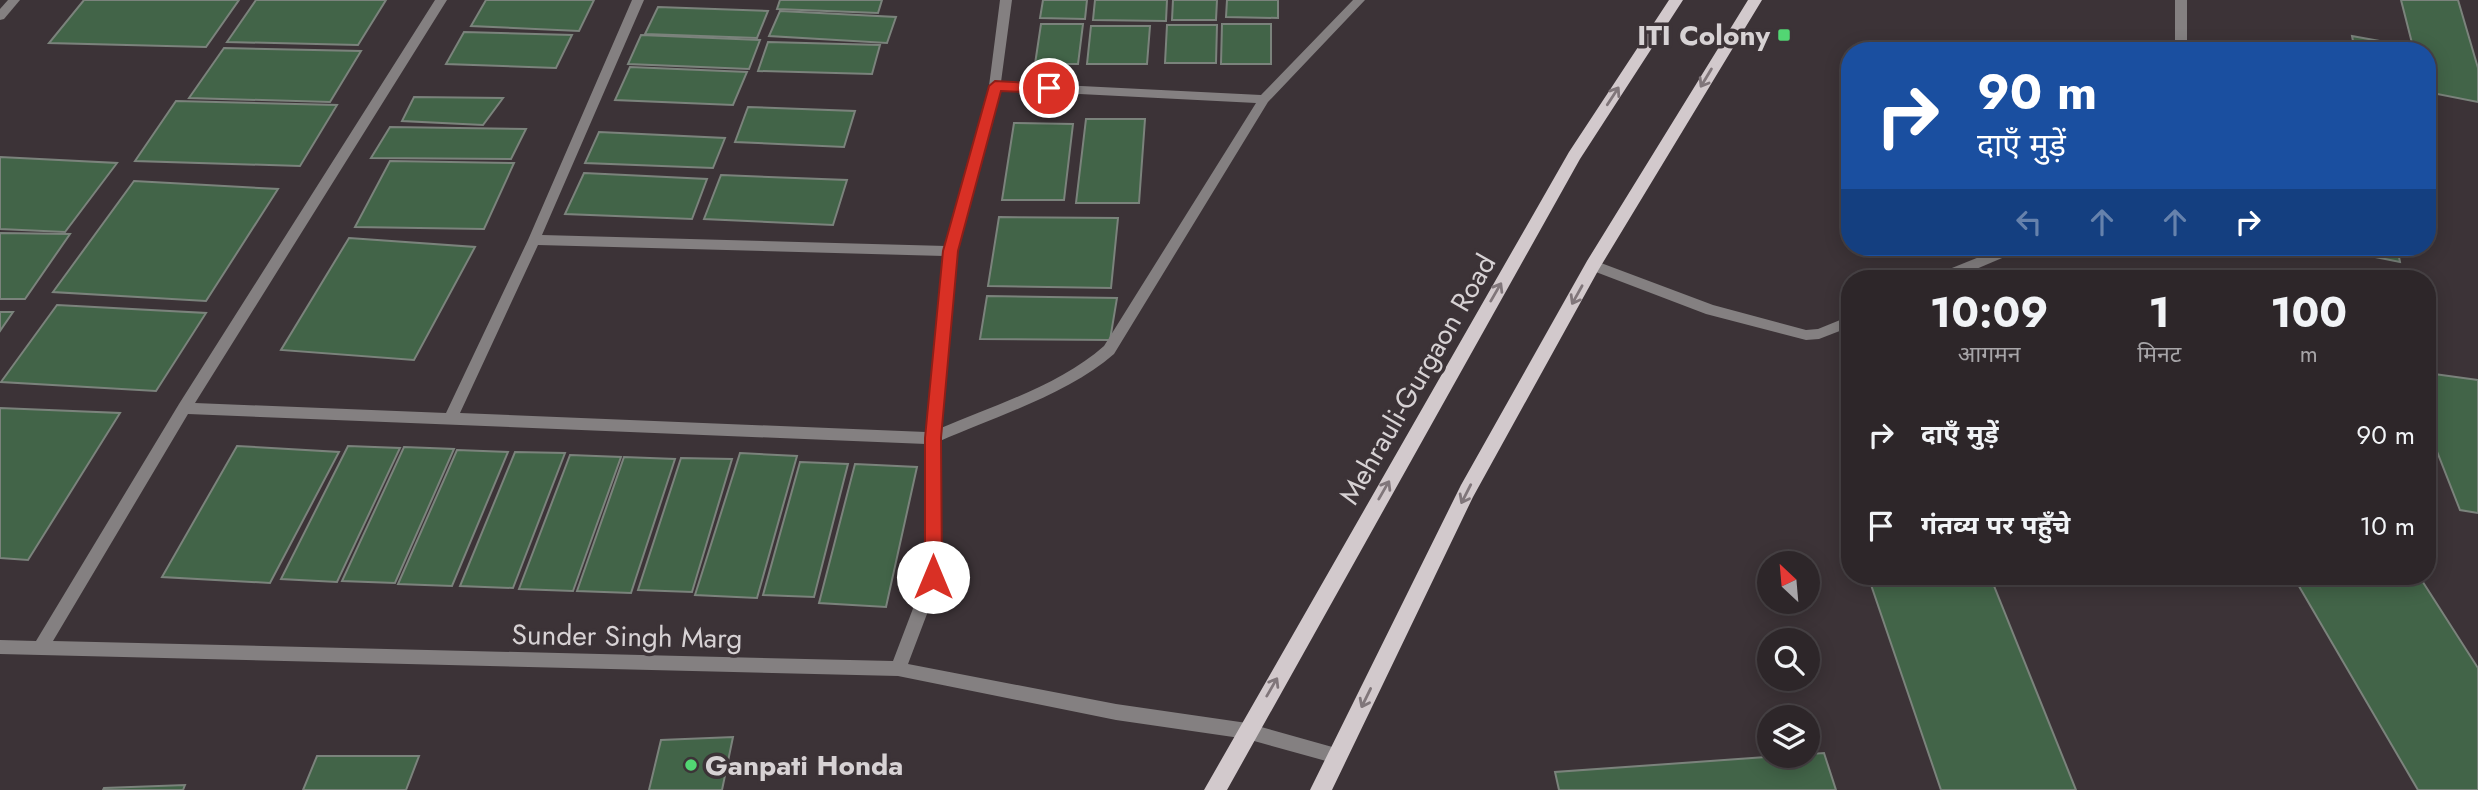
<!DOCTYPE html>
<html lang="hi">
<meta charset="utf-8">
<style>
:root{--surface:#2d2629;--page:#352e31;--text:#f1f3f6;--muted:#a7a5a8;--line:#484346}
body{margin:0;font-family:Jost,"Noto Sans Devanagari",sans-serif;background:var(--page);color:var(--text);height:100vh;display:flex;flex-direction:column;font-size:26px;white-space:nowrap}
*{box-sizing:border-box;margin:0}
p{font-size:23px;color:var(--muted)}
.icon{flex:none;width:38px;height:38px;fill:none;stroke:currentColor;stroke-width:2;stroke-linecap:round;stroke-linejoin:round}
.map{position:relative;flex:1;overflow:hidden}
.side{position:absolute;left:1841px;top:270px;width:595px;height:315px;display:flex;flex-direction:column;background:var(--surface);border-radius:28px;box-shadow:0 4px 18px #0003,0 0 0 2px var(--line)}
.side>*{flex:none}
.hud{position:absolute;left:1841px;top:42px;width:595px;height:214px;border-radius:28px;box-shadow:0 4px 18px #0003,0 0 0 2px var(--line);background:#1a4fa0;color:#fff;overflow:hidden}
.needle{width:46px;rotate:334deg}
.tools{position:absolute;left:1757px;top:551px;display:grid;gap:14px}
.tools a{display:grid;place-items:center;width:63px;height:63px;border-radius:50%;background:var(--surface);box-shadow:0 4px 18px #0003,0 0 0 2px var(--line);font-size:35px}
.pin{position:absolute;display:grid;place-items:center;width:60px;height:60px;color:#fff;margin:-30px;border:4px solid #fff;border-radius:50%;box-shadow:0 2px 7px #0007}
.me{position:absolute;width:77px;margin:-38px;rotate:0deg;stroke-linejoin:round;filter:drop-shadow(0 0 5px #0008)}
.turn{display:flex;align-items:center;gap:24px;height:147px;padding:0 21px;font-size:32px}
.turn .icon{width:91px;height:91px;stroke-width:2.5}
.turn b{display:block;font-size:49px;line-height:60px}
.lanes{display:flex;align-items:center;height:66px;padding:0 21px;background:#0003;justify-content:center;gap:35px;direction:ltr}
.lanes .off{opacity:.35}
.eta{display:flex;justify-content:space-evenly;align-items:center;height:119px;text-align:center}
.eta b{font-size:42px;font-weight:700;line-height:49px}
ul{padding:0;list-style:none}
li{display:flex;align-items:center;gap:21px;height:91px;padding:0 21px}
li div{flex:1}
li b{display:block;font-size:26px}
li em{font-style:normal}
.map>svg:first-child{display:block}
.building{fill:#426448;stroke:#7b837c;stroke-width:2}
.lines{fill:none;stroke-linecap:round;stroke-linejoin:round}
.service{fill:#848081;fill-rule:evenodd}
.minor{fill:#848081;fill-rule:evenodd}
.primary{fill:#d2c9cc;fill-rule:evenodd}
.oneway{stroke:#80767a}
.route{fill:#d93025;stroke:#8d1f18;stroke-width:2}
.poi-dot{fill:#52d673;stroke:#3c3337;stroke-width:2.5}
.labels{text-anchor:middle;stroke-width:7;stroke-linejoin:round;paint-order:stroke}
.poi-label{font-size:28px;font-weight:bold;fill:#d7d2d4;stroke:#3c3337;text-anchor:end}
.street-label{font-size:28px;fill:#d7d2d4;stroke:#3c3337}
</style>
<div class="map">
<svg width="2478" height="790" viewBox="0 0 2478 790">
<rect width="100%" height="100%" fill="#3c3337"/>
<g class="building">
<path d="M84 0H239L206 47 49 43Z"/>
<path d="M256 0H386L358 45 227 42Z"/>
<path d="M486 0H594L579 31 471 26Z"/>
<path d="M780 0H882L878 13 777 9Z"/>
<path d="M1043 0H1087L1085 19 1040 18Z"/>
<path d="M1095 0H1167L1166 21 1093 20Z"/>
<path d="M1173 0H1217L1216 20H1172Z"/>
<path d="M1227 0H1278V18L1226 17Z"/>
<path d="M2401 0H2458L2478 68V102L2427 92V51H2355L2352 36 2413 47Z"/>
<path d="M658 7 768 11 757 38 645 34Z"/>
<path d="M780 11 896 17 887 43 769 36Z"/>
<path d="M1041 24H1083L1078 64H1035Z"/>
<path d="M1222 24H1271V64H1221Z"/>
<path d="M1167 25H1217L1216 63H1165Z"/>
<path d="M1091 26H1150L1147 64H1087Z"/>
<path d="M464 32 572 35 556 68 446 64Z"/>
<path d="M641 35 760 40 749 69 628 64Z"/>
<path d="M768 42 880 45 872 74 758 71Z"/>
<path d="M224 48 361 51 330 102 189 98Z"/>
<path d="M630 67 747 72 733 105 615 100Z"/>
<path d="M414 97 503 98 483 125 402 121Z"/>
<path d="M176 101 337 105 300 166 135 161Z"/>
<path d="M748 107 855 111 844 147 735 142Z"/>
<path d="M1086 119H1145L1139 203H1076Z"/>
<path d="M1014 123 1073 124 1064 200H1002Z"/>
<path d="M390 127 526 129 511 159 371 158Z"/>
<path d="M599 132 725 138 713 168 585 163Z"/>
<path d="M0 157 117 163 65 232 0 229Z"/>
<path d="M390 161 514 163 484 229 355 227Z"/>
<path d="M584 173 707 179 692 219 565 214Z"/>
<path d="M721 175 847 180 833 225 704 219Z"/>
<path d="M134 181 278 189 206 301 53 292Z"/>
<path d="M999 217 1118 218 1111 288 988 286Z"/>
<path d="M0 233 70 234 25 299H0Z"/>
<path d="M349 238 475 247 414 360 281 350Z"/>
<path d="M2325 247H2397L2400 262Z"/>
<path d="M987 296 1117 298 1110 340 980 339Z"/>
<path d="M57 305 206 313 156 391 1 382Z"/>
<path d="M0 312H13L0 331Z"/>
<path d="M2427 373 2478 380V513L2460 510 2434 444 2427 443V429L2434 430 2427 411Z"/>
<path d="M0 408 120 413 28 560 0 558Z"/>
<path d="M237 446 339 452 270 583 162 577Z"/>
<path d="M348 446 400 448 337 582 281 579Z"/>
<path d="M404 447 454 449 395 583 342 581Z"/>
<path d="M457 450 508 452 452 586 398 584Z"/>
<path d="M515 452 565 453 513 588 460 586Z"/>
<path d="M740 453 797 456 757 598 695 595Z"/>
<path d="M570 455 621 457 573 591 519 589Z"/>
<path d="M624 457 675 459 631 593 577 591Z"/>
<path d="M681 458 732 459 692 592 638 590Z"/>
<path d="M800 462 848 464 814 597 763 595Z"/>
<path d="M855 464 917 467 886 607 819 603Z"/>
<path d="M1868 576H1990L2076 790H1941Z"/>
<path d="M2293 576H2419L2478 668V790H2418Z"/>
<path d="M733 737 722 790H649L661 740Z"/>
<path d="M1824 753 1836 790H1559L1555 772Z"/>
<path d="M317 756H419L406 790H303Z"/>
<path d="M185 785 183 790H103L104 788Z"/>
</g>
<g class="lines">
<g class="service">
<rect x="2175" y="0" width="12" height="51"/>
<path d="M2004 247H2022L2021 250 1955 278H1935L1937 274Z"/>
<path d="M1593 260 1713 305 1806 330 1818 329 1850 316V327L1819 339 1806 340 1706 314 1588 269 1586 265 1588 261Z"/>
</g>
<g class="minor">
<path d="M8 0H20L4 19 0 20V9Z"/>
<path d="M435 0H447L195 403 446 413 528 240 632 0H644L542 235 946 246 989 86 1000 0H1012L1001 82 1261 95 1353 0H1365L1268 102 1114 354C1070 393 995 417 940 441L941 577 908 664 1116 704 1247 723 1343 750 1345 756 1343 762 1337 764 1247 739 1116 720 898 676 0 654V640L36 641 179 404ZM1000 90 1256 103 1104 346C1060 385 995 405 941 428L957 251ZM538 245 944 256 926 432 460 413ZM188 414 926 444 925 577 893 661 53 641Z"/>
</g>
<g class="primary">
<path d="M1669 0H1683L1580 159 1227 790H1204L1569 152Z"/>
<path d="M1748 0H1762L1599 269 1473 497 1332 790H1310L1461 485 1587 261Z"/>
</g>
</g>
<defs><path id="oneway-shaft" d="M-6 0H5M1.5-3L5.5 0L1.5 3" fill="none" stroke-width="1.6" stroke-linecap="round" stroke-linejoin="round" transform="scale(1.75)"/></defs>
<g class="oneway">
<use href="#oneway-shaft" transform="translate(1706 78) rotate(121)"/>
<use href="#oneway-shaft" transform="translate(1613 96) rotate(-57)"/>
<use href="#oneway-shaft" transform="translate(1496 292) rotate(-60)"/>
<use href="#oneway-shaft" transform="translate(1577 295) rotate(119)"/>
<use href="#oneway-shaft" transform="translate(1384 490) rotate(-60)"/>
<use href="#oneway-shaft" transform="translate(1466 494) rotate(117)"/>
<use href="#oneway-shaft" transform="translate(1272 687) rotate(-60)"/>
<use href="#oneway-shaft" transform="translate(1366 698) rotate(116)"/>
</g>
<path class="route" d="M995 81 1049 84 1056 88 1049 93 1001 91 958 251 941 438 942 577 933 585 925 577V438L943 251 989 86Z"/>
<g class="poi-dot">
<rect x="1777" y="28" width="14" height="14" rx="3.5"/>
<circle cx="691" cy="765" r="7"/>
</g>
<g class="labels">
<g class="poi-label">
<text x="1770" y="45">ITI Colony</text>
<text x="705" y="775" text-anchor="start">Ganpati Honda</text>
</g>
<g class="street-label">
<text transform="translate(1417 379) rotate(-60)" y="10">Mehrauli-Gurgaon Road</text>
<text transform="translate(627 636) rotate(1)" y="10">Sunder Singh Marg</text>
</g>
</g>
</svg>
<div class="tools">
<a><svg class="needle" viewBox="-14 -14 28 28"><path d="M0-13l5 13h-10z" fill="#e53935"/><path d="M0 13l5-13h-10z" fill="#a7a5a8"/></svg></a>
<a><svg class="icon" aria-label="search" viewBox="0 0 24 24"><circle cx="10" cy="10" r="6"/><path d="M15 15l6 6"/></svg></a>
<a><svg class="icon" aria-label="layers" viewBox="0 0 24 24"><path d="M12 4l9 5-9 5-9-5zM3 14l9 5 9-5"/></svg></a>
</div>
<div class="pin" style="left:1049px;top:88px;background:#d93025"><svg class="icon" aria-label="arrive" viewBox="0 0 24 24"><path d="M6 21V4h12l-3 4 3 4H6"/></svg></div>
<svg class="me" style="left:933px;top:577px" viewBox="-20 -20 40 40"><circle r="19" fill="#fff"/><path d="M0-13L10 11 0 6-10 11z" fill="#d93025"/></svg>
<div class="hud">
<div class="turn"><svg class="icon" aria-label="right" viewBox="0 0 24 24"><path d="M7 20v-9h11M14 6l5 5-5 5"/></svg><div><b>90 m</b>दाएँ मुड़ें</div></div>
<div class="lanes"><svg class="icon off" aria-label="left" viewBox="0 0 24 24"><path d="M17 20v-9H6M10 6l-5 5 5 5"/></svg><svg class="icon off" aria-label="ahead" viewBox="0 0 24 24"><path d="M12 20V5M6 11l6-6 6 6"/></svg><svg class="icon off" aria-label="ahead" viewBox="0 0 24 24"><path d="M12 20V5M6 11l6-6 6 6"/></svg><svg class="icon" aria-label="right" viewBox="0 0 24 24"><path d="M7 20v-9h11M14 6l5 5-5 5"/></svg></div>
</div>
<section class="side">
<div class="eta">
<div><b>10:09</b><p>आगमन</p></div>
<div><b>1</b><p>मिनट</p></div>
<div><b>100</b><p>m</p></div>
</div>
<ul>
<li><svg class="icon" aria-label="right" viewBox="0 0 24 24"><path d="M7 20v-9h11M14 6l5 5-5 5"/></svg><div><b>दाएँ मुड़ें</b></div><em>90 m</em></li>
<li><svg class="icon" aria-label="arrive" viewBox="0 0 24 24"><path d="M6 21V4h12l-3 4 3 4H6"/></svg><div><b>गंतव्य पर पहुँचे</b></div><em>10 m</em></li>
</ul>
</section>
</div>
